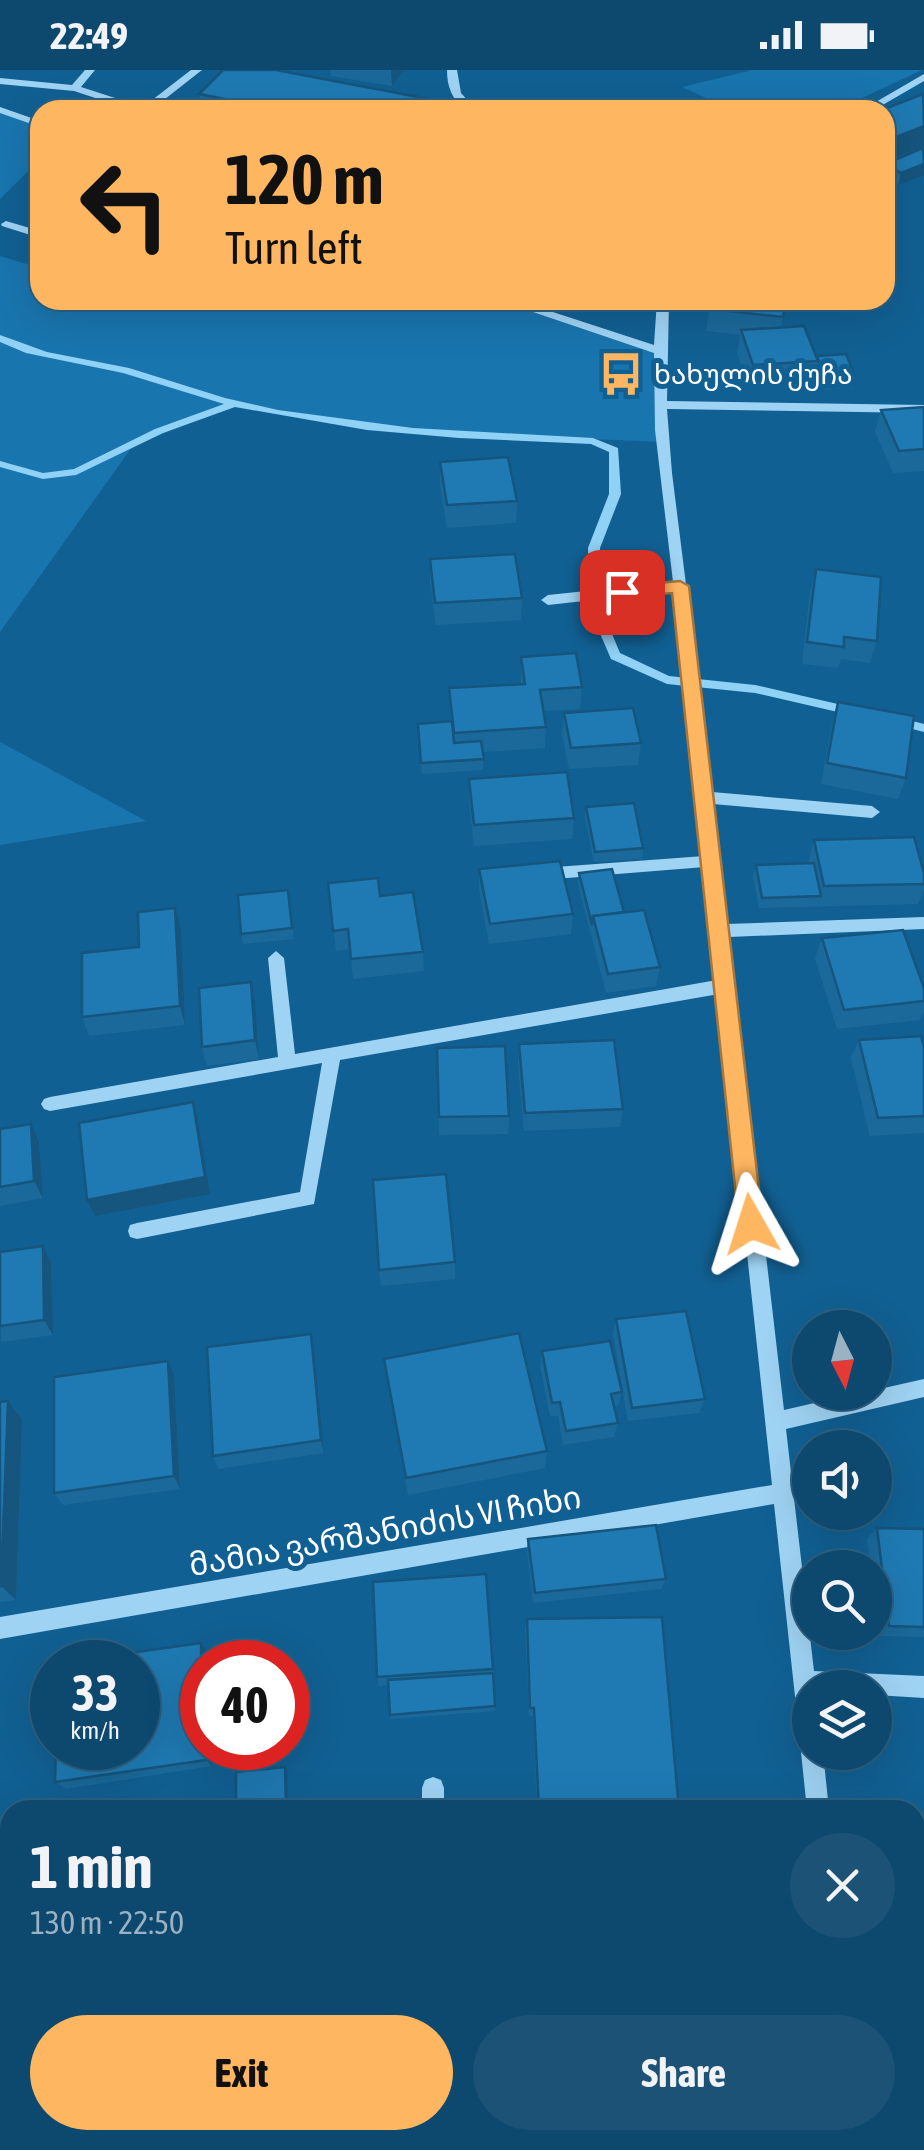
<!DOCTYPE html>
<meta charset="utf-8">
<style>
:root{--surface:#0d486e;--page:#1b5276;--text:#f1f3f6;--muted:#9ab2c2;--line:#2d6081;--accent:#ffb660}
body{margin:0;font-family:"Asap Condensed","Noto Sans Georgian",sans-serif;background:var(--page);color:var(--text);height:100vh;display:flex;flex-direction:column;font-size:38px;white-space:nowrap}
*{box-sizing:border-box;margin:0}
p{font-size:32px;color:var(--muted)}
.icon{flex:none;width:55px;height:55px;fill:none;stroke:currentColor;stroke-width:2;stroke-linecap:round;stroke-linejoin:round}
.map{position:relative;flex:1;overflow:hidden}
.panel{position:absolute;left:0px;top:1730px;width:925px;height:350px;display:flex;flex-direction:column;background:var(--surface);border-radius:30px 30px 0 0;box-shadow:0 10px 40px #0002,0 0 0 2px var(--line)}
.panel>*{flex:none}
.top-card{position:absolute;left:30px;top:30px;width:865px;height:210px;border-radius:30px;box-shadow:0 10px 40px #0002,0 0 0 2px var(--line);background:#ffb660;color:#111;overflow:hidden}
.needle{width:65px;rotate:174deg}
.controls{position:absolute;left:792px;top:1240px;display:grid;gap:20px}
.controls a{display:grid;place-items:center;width:100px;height:100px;border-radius:50%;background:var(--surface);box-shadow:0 10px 40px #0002,0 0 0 2px var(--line);font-size:50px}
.speed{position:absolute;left:30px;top:1570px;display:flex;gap:20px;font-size:50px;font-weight:700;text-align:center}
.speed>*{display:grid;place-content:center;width:130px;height:130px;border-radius:50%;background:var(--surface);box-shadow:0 10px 40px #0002,0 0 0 2px var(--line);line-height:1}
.speed small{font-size:25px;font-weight:400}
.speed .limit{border:15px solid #d22;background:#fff;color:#111}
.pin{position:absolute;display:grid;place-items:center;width:85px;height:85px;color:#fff;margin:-42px;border-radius:20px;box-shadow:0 5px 15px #0006}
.me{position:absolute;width:110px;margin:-55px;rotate:354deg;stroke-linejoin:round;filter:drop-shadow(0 0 8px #0008)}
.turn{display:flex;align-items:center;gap:35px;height:210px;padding:0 30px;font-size:45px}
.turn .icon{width:130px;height:130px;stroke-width:2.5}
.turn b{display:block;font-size:70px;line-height:85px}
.round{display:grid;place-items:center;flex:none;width:105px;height:105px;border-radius:52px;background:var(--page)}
.headline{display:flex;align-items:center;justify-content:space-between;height:170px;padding:0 30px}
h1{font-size:60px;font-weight:700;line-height:75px}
.primary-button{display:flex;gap:20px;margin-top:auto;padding:20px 30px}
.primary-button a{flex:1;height:115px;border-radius:60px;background:var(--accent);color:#111;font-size:40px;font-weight:700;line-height:115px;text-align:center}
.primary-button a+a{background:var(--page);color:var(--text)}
.status{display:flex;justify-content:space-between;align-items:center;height:70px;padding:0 50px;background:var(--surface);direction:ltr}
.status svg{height:28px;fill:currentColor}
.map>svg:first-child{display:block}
.green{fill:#1975ae}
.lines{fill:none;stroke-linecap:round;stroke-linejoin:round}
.stream{fill:#90d1f6;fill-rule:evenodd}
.minor{fill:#9fd3f3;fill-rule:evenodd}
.wall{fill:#1b699a}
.shaded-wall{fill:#16557d}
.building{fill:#1f7ab3;stroke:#16557d;stroke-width:2.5}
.route{fill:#ffb660;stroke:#a6763e;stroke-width:2.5}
.labels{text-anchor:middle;stroke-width:10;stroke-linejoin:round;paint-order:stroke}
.far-poi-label{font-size:28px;fill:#fff;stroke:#116093;text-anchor:start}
.street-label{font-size:32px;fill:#fff;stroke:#116093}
</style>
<div class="status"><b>22:49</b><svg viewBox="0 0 49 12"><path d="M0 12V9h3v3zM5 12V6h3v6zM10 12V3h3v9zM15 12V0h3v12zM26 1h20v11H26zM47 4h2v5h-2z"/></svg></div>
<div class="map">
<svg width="924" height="2080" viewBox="0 0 924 2080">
<rect width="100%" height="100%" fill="#116093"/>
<g class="green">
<path d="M753 0H922L836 40H732L682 17Z"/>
<path d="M0 40 40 54V89L0 129Z"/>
<path d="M0 186 40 198V230H140L157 235 162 230H504L658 280 664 372 437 363 234 334 132 377 0 562Z"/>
<path d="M0 672 146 751 0 775Z"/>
</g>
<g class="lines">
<g class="stream">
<path d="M0 265 47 282 129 298 225 328 278 340 413 358 593 368 618 378 621 424 600 478 602 540 620 583 669 606 755 615 855 638 861 642 855 646 755 623 667 614 611 589 590 540 588 478 609 424V382L591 374 459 368 367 360 235 337 163 363 76 405 43 409 0 397V391L43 403 74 399 155 359 224 334 123 303 26 283 0 272Z"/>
<path d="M897 647 924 654V662L893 654 891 651Z"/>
</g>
<g class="minor">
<path d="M85 0H95L81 17 143 37 191 0H202L151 40H132L74 21 0 14V8L72 15Z"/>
<path d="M447 0H457L461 23 476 40H465C452 29 447 17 447 0Z"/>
<path d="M924 4V11L874 40H862Z"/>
<path d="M0 37 40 51V57L0 43Z"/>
<path d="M6 151 40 161V168L2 156 1 154Z"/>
<path d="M498 230H516L654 275 657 230H669L667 331 924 335V343L667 339 672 403 712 722 872 736 880 742 872 748 713 734 727 854 924 847V859L729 867 784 1340 862 1322H875V1320L924 1309V1327L786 1359 814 1601 924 1606V1628L875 1625V1618H810V1682H823L829 1740H807L801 1682 807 1673 802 1671 799 1663 774 1434 0 1569V1547L772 1415 719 924 340 990 314 1134 137 1169 130 1167 128 1161 130 1155 137 1153 300 1122 322 993 50 1041 44 1039 41 1034 44 1029 50 1027 278 987 268 888 276 881 284 888 295 984 717 910 705 797 542 810 534 804 542 798 704 786 674 521 548 535 541 530 548 525 673 512 655 360 654 283Z"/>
<path d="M433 1707 441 1710 444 1718V1740H422V1718L425 1710Z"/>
<path d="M839 2070H865L866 2080H840Z"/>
</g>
</g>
<g class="wall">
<path d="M330 0H404L392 16 331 6Z"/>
<path d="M199 24 476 40H201Z"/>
<path d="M924 25V76L886 91 885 40Z"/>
<path d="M923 78 898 115 885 107V93Z"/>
<path d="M711 230H786L781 258 816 287 855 306 852 318 823 320 816 302 813 314 749 318 737 283 740 265 706 261Z"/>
<path d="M924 337V401L893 403 875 362 881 340Z"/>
<path d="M440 392 517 431 516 453 447 458 440 414Z"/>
<path d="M430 489 522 528 521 550 436 555 430 512Z"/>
<path d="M816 499 877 571 870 593 841 589 838 598 802 594 810 521Z"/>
<path d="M521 587 582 617 580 639 544 641 546 657 545 678 483 682V700L422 704 418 665 451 651 449 618 521 614Z"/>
<path d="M838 632 906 708 898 729 821 714 832 654Z"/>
<path d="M564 643 641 673 638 695 569 699 562 664Z"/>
<path d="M469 709 574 748 572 769 474 776 469 730Z"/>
<path d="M586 737 643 778 642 789 594 792 585 748Z"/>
<path d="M814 770 924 803V820L918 834 759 838 753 806 756 795 808 794Z"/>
<path d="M479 799 573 844 571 864 489 874 479 819Z"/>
<path d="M579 803 624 842 660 897 656 916 606 923 578 814Z"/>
<path d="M328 813 380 826 423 882 424 901 353 909 350 879 336 881Z"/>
<path d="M288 820 294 869 243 874 241 864Z"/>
<path d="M181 859 185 955 89 966 82 947 139 877Z"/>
<path d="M822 868 924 918V941L920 950 837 959 815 888Z"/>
<path d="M255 932 259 989 207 996 202 977Z"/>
<path d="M859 970 924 977V1063L870 1066 851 988Z"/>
<path d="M519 974 623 1039 620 1057 524 1061 518 993Z"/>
<path d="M437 978 509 1046 508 1064 439 1065Z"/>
<path d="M0 1059 39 1072 43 1128 0 1136Z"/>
<path d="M43 1176 51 1192 53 1265 1 1272 0 1182Z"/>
<path d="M455 1192V1209L381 1216 379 1200Z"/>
<path d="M616 1249 705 1329 699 1343 628 1351 613 1264Z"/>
<path d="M314 1279 324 1383 218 1399 213 1386Z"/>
<path d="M542 1281 622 1322 618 1336 614 1337 618 1353 614 1367 563 1375 558 1346H550L540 1296Z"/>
<path d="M384 1289 547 1381 545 1398 408 1425Z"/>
<path d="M174 1306 180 1419 63 1435 54 1423Z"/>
<path d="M0 1332 22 1350 16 1530 0 1532Z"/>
<path d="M877 1458 924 1459V1567L879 1566 875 1535V1498H871L867 1469Z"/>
<path d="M528 1469 666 1509 661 1519 533 1533 527 1480Z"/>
<path d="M527 1549 679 1740H537L533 1646H529L525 1559Z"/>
<path d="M207 1582 202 1678H212V1696L66 1719 55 1712Z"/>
<path d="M493 1599 495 1641 391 1649 388 1615 379 1616 377 1607Z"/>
</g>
<g class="shaded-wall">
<path d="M391 0H404L392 16Z"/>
<path d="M924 56V76L886 91 891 69Z"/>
<path d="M924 94V105L898 115 901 103Z"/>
<path d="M175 838 181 859 185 955 180 936Z"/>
<path d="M251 912 255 932 259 989 255 970Z"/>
<path d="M193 1032 198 1051 210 1124 95 1146 87 1130Z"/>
<path d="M31 1054 39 1072 43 1128 34 1111Z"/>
<path d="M43 1176 51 1192 53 1265 44 1250Z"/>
<path d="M311 1264 314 1279 324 1383 321 1370Z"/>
<path d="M168 1291 174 1306 180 1419 174 1406Z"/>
<path d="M8 1331 22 1350 16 1530 1 1516Z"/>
<path d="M201 1573 207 1582V1592H202V1613Z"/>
<path d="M206 1678H212V1696L206 1690Z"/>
<path d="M285 1697 287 1701 288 1740H286Z"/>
<path d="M4 2060 1 2080H0V2061Z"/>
</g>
<g class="building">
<path d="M223 0H276L476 38 475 40H281L199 24Z"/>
<path d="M923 24 924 56 891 69 885 66V40H882Z"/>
<path d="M707 35 709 40H644L643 38Z"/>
<path d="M923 78 924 94 901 103 885 94Z"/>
<path d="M711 230H786L783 247 710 239Z"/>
<path d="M804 256 818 291 753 295 741 260Z"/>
<path d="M846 284 855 306 825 308 817 286Z"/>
<path d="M924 337V379L899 381 881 340Z"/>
<path d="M508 387 517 431 447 435 440 392Z"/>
<path d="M515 484 522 528 435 533 430 489Z"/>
<path d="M816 499 881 507 877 571 844 567V577L807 572Z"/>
<path d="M576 583 582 617 540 620 546 657 454 663 449 618 525 614 521 587Z"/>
<path d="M838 632 914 646 906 708 827 693Z"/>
<path d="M633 638 641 673 571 678 564 643Z"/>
<path d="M452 651 454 673 481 671 484 689 421 693 418 654Z"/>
<path d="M567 702 574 748 474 755 469 709Z"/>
<path d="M634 733 643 778 595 782 586 737Z"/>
<path d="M914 767 924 803V814L824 816 814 770Z"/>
<path d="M560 791 573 844 490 854 479 799Z"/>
<path d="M814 793 821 826 762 828 756 795Z"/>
<path d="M612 799 624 842 593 846 592 855 579 803Z"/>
<path d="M378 808 380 826 413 822 423 882 351 889 348 859 333 861 328 813Z"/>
<path d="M288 820 292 858 241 864 238 825Z"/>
<path d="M175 838 180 936 82 947V883L139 877 138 842Z"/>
<path d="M644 840 660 897 608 904 593 846Z"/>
<path d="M903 860 924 918V931L844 940 822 868Z"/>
<path d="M251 912 255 970 202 977 199 918Z"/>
<path d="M921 966 924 977V1046L878 1048 859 970Z"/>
<path d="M614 970 623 1039 525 1043 519 974Z"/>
<path d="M505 976 509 1046 439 1047 437 978Z"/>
<path d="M193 1032 205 1107 87 1130 79 1053Z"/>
<path d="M31 1054 34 1111 0 1117V1059Z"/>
<path d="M446 1104 455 1192 379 1200 373 1110Z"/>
<path d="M43 1176 44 1250 0 1256V1182Z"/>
<path d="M686 1241 705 1329 632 1338 616 1249Z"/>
<path d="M519 1263 547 1381 406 1408 384 1289Z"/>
<path d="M311 1264 321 1370 213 1386 207 1277Z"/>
<path d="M610 1271 622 1322 611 1324 618 1353 566 1361 560 1332 552 1333 542 1281Z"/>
<path d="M168 1291 174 1406 54 1423V1307Z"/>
<path d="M8 1331 1 1516H0V1332Z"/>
<path d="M656 1455 666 1509 535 1523 528 1469Z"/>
<path d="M877 1458 924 1459V1557L889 1556Z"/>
<path d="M486 1504 493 1599 377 1607 373 1512Z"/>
<path d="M662 1547 679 1740H539L534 1638H530L527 1549Z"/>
<path d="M201 1573 202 1678H206V1690L55 1712 56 1678H138V1592H65Z"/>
<path d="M493 1603 495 1636 390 1645 388 1610Z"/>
<path d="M285 1697 286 1740H236V1702Z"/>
<rect x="511" y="2070" width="129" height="10"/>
</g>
<path class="route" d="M680 511 689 516 763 1154 759 1161 751 1165 743 1161 739 1154 672 523 622 528 613 522 622 516Z"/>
<defs>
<g id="bus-bare" transform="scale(3.45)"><path d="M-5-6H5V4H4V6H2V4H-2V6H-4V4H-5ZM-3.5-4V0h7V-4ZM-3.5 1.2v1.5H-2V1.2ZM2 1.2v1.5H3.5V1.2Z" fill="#ffb660" stroke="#116093" stroke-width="2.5" paint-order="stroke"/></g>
</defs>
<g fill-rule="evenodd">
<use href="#bus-bare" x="621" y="304"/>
</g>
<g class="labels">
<g class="far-poi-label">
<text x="654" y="314">ხახულის ქუჩა</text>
</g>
<g class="street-label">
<text transform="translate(385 1461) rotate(-10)" y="11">მამია ვარშანიძის VI ჩიხი</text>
</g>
</g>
</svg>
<div class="controls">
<a><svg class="needle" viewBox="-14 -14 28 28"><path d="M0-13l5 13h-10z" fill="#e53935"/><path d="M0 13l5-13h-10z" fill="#9ab2c2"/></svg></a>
<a><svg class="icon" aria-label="sound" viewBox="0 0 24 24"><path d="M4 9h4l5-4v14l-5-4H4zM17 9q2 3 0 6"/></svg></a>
<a><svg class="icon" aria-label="search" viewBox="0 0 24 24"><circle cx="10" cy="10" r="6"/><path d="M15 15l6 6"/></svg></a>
<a><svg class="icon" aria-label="layers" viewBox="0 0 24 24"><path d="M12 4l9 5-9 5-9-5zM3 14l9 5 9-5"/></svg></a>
</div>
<div class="speed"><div>33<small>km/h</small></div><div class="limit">40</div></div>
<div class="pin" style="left:622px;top:522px;background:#d93025"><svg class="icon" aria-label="arrive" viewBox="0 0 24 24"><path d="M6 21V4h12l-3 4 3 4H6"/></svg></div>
<svg class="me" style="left:751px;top:1154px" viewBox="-20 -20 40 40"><path d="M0-17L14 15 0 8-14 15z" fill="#ffb660" stroke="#fff" stroke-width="4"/></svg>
<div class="top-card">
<div class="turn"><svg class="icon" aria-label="left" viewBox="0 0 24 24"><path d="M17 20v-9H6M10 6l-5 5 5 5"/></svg><div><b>120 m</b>Turn left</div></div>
</div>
<section class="panel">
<div class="headline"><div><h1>1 min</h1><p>130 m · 22:50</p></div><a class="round"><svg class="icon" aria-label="close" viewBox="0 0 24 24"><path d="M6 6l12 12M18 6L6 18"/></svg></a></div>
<div class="primary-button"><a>Exit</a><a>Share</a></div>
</section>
</div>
